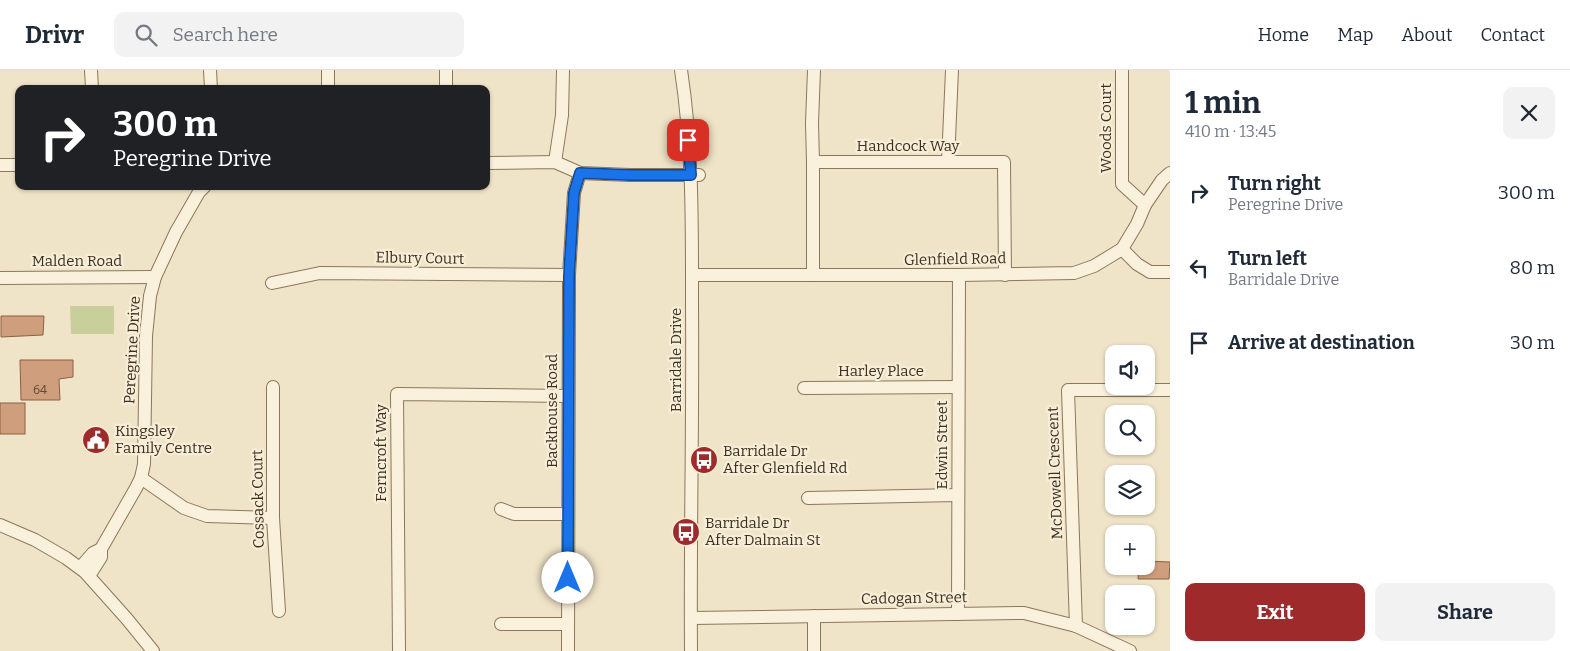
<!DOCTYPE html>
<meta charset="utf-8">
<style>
:root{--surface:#fff;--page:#f2f2f3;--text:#1f2937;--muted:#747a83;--line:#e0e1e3;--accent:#9e2a2b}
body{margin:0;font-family:Bitter,serif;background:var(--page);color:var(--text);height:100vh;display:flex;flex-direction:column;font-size:19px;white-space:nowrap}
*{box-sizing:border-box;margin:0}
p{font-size:16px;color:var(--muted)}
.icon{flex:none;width:28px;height:28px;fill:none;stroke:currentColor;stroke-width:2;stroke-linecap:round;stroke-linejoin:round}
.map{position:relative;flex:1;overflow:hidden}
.details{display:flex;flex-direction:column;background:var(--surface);width:400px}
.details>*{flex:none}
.hud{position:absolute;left:15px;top:15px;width:475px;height:105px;border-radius:10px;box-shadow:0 1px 4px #0004;background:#202124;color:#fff;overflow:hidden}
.controls{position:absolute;left:1105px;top:275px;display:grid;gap:10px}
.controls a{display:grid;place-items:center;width:50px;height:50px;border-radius:10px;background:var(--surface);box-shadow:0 1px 4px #0004;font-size:25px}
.pin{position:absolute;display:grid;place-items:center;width:42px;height:42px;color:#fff;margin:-21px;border-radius:10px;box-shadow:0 2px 8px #0006}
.me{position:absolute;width:55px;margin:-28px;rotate:0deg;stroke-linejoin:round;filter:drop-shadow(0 0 4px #0008)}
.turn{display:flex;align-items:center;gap:18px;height:105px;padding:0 15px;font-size:22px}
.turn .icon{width:65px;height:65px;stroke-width:2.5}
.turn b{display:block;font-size:35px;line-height:42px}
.round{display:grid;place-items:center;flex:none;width:52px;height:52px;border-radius:10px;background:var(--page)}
.summary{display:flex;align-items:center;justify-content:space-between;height:85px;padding:0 15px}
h1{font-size:30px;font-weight:700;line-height:38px}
.cta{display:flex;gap:10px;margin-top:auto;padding:10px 15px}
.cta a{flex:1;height:58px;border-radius:10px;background:var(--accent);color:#fff;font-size:20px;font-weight:700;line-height:58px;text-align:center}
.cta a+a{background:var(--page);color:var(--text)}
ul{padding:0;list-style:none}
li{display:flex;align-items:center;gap:15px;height:75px;padding:0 15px}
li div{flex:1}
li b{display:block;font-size:19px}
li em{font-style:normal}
header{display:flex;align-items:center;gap:30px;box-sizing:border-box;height:70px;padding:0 25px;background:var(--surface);border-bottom:1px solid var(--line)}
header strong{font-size:24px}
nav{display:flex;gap:28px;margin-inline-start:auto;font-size:18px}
.search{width:350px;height:45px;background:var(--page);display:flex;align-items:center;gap:12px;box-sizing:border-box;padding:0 18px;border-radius:10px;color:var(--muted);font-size:19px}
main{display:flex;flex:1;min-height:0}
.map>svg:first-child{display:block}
.grass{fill:#c9cf9b}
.building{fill:#cf9f7d;stroke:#8d5f41}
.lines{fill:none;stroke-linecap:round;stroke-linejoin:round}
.minor-casing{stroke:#8d765c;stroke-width:14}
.minor{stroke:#faf1dc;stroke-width:12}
.route-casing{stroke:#114b97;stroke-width:12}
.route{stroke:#1a73e8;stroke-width:9}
.labels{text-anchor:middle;stroke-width:4.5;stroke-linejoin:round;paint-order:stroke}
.number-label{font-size:12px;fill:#624a37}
.street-label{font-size:15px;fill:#3d2e20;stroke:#f7eed8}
.poi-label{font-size:15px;fill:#3d2e20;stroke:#f7eed8;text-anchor:start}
</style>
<header>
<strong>Drivr</strong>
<div class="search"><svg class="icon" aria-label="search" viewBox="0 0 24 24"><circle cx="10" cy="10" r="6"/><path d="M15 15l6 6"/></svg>Search here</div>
<nav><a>Home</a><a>Map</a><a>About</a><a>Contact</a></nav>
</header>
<main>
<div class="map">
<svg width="1170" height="581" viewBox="0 0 1170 581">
<rect width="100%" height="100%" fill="#f0e4c8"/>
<path class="grass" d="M70 236H114V264H71Z"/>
<g class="building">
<path d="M1 246H44L43 265 1 267Z"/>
<path d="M20 290H73V307L59 309 60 330H21Z"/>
<rect x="0" y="333" width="25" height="31"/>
<path d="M1146 491 1170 492 1169 509H1138L1139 496H1146Z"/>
</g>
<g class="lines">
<g class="minor-casing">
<g id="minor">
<path d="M91 0 92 19"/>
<path d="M210 0 211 19"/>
<path d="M328 0V19"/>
<path d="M681 0C693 78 692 158 692 237 693 352 690 466 691 581"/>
<path d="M1122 0V114L1145 135"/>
<path d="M446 19V0"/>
<path d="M555 92 562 45 563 0"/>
<path d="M813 92 812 53 814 0"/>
<path d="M948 92 952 0"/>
<path d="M486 93 555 92 580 103 630 105H699"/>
<path d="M0 95H19"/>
<path d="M1122 179 1137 194 1150 202H1170"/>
<path d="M692 205H959L1074 203 1094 196 1122 179 1137 154 1145 135 1162 110 1170 103"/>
<path d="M813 205V92H1004L1005 205"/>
<path d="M0 208 155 207"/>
<path d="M272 213 320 203 569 205"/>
<path d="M273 317V448L279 541"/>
<path d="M804 318 958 317"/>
<path d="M141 408 184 438 207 446 273 448"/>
<path d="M808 428 958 425"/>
<path d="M501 439 514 444H568"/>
<path d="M0 455 35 470 66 488 85 502 127 549 153 581"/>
<path d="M80 498 93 483 101 479"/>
<path d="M89 506 101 487V479L136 418 141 408 144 394 146 266 150 226 155 207 176 162 199 122 205 116"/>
<path d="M958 544 959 205"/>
<path d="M814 546V581"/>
<path d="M691 548 1024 543 1076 556 1130 581"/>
<path d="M501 554H568"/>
<path d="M1076 556 1068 320H1170"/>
<path d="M399 581 397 324 568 326"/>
<path d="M568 581 569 205 574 123 580 103"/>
</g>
</g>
<use href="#minor" class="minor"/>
</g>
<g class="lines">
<g class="route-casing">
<path id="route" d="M568 508 569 206 574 123 580 103 630 105H691L688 70"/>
</g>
<use href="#route" class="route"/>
</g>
<defs>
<g id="civic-disc" transform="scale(1.4375)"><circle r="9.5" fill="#9e2a2b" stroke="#f7eed8"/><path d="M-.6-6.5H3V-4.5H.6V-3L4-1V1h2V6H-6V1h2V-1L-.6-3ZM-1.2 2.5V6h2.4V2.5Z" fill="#fff"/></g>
<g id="bus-disc" transform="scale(1.4375)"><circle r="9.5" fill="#9e2a2b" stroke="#f7eed8"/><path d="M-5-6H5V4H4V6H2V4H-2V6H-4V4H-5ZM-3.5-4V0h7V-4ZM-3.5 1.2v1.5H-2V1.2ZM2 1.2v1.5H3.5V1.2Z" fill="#fff"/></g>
</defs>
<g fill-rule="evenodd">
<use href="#civic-disc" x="96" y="370"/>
<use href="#bus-disc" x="704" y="390"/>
<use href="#bus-disc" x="686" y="462"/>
</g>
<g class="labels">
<g class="number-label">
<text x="40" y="324">64</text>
</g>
<g class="street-label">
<text transform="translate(1106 58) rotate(-90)" y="5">Woods Court</text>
<text x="908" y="81">Handcock Way</text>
<text transform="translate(420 188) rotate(1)" y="5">Elbury Court</text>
<text transform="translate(955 189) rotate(-1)" y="5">Glenfield Road</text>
<text x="77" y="196">Malden Road</text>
<text transform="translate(132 280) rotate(-87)" y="5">Peregrine Drive</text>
<text transform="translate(676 290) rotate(-90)" y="5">Barridale Drive</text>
<text x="881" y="306">Harley Place</text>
<text transform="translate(552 341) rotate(-90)" y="5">Backhouse Road</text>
<text transform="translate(942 375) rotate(-90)" y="5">Edwin Street</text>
<text transform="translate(381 383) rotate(-90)" y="5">Ferncroft Way</text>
<text transform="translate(1055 403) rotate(-92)" y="5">McDowell Crescent</text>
<text transform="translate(258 429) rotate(-91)" y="5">Cossack Court</text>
<text transform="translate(914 528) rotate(-1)" y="5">Cadogan Street</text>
</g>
<g class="poi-label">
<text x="115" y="366">Kingsley<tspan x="115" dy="17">Family Centre</tspan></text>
<text x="723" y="386">Barridale Dr<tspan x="723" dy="17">After Glenfield Rd</tspan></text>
<text x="705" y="458">Barridale Dr<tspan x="705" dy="17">After Dalmain St</tspan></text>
</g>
</g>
</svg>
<div class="controls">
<a><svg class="icon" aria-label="sound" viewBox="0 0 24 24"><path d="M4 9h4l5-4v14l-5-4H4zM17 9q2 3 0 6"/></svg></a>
<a><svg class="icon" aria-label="search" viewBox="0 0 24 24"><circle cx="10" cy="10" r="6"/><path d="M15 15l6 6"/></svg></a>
<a><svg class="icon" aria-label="layers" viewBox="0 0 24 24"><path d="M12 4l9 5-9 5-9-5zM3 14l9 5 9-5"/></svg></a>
<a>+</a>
<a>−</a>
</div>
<div class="pin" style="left:688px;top:70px;background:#d93025"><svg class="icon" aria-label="arrive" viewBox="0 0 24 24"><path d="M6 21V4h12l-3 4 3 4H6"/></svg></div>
<svg class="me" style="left:568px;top:508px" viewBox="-20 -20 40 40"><circle r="19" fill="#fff"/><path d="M0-13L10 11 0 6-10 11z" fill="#1a73e8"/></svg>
<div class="hud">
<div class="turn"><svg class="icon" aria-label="right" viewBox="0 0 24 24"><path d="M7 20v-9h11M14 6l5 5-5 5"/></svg><div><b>300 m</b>Peregrine Drive</div></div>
</div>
</div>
<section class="details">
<div class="summary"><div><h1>1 min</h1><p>410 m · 13:45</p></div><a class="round"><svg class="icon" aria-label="close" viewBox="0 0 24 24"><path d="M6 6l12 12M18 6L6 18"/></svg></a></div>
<ul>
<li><svg class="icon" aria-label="right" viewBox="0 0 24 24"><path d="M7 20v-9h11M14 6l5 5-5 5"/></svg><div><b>Turn right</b><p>Peregrine Drive</p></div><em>300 m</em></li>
<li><svg class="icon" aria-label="left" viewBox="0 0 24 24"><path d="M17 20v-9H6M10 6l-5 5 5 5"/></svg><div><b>Turn left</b><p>Barridale Drive</p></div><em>80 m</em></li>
<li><svg class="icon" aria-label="arrive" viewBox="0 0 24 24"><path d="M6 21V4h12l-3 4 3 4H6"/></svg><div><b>Arrive at destination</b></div><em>30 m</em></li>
</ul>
<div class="cta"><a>Exit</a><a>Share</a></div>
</section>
</main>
